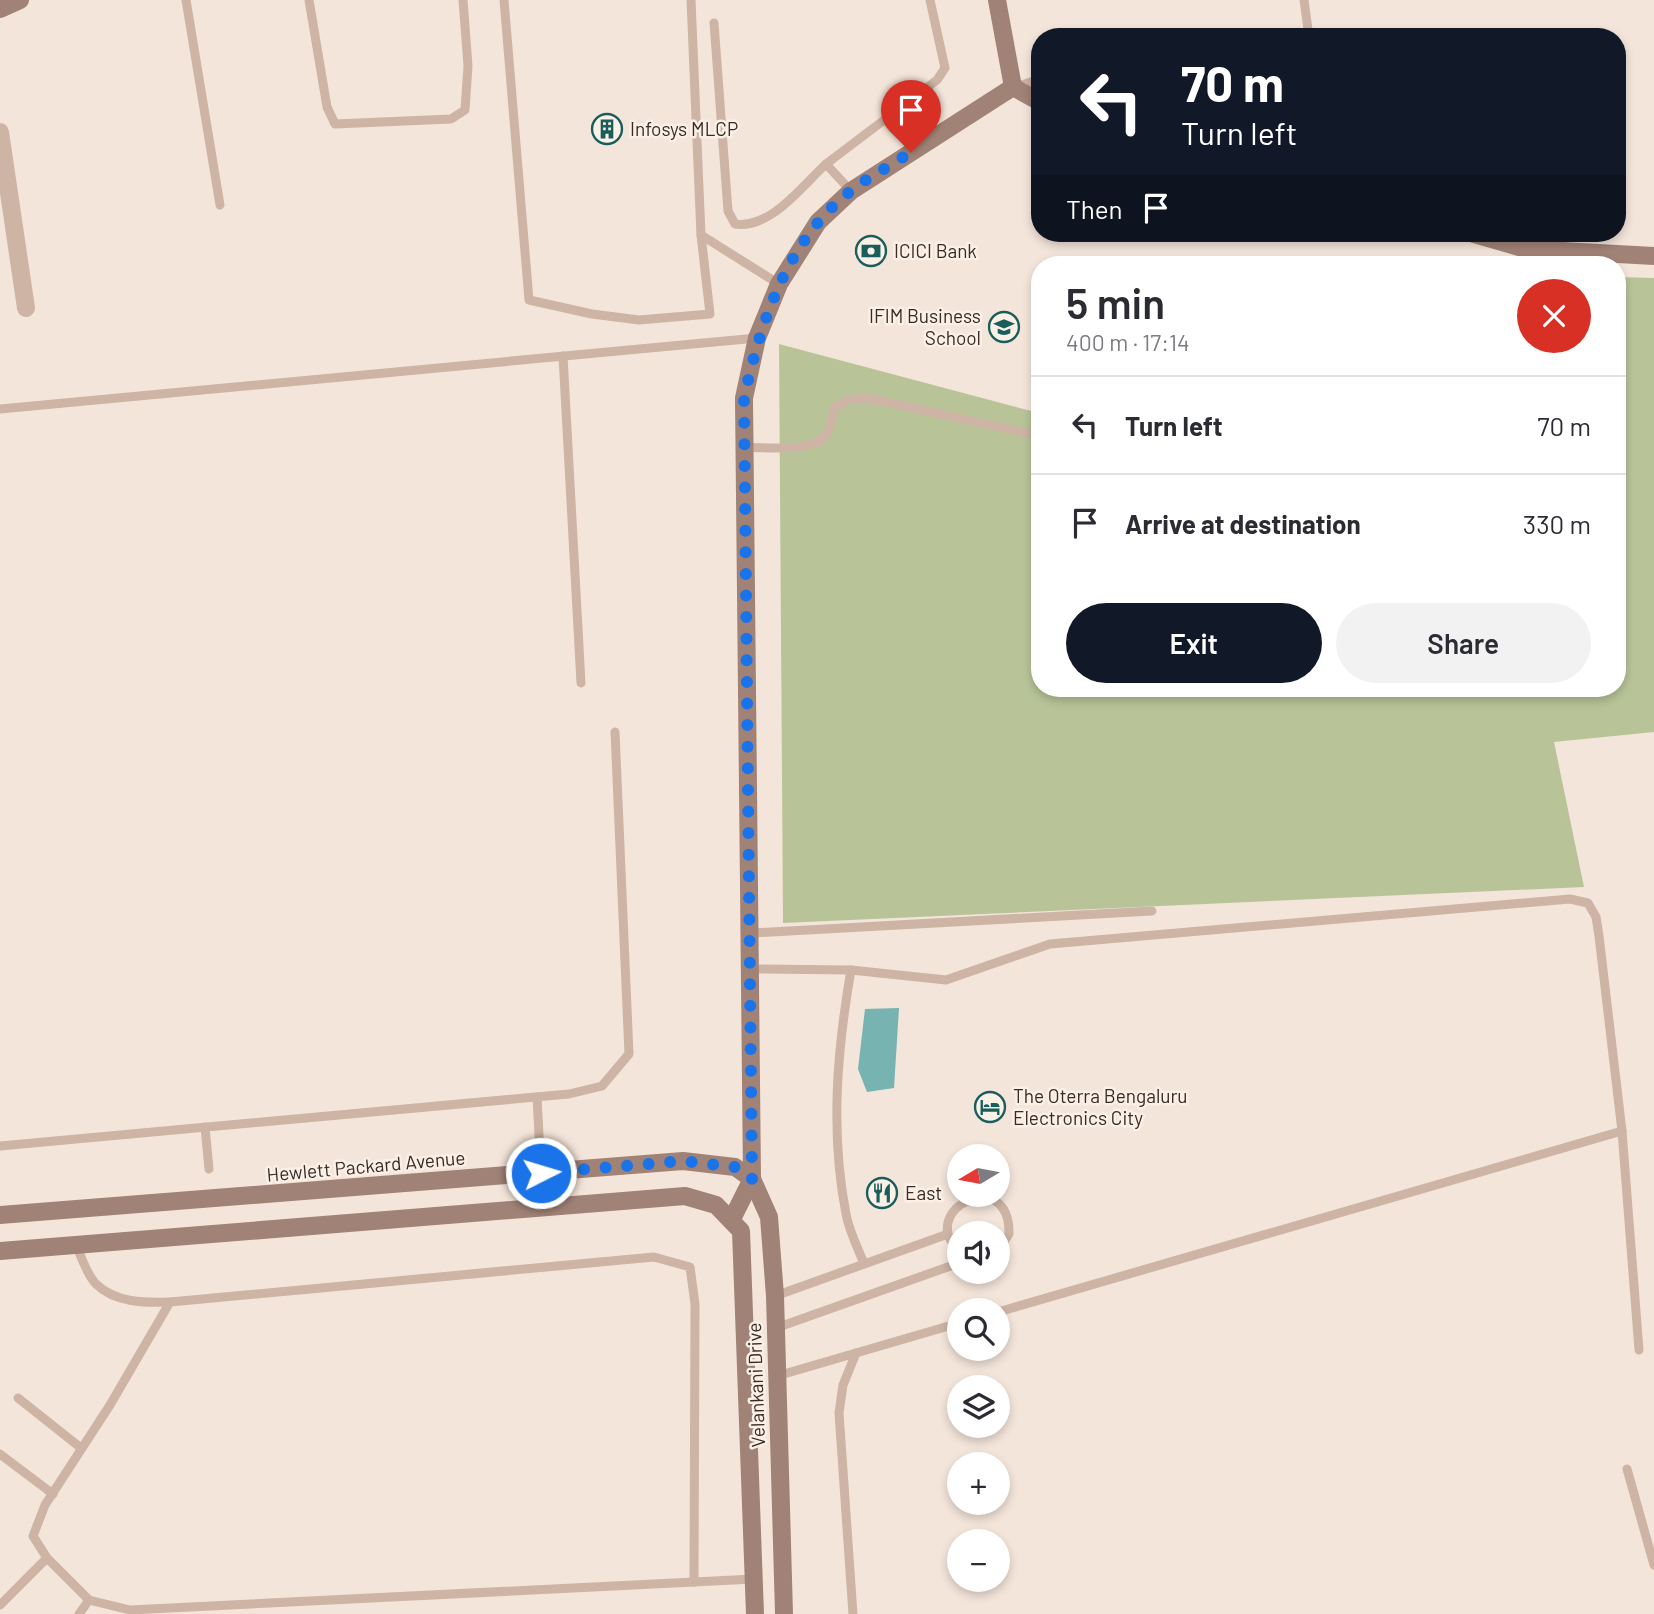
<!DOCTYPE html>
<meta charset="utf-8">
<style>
:root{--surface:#fff;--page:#f2f2f3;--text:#2b2b33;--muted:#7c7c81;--line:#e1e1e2;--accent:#111827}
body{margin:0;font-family:Barlow,sans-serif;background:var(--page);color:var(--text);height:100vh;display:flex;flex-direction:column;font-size:26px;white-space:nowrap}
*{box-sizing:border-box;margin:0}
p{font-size:23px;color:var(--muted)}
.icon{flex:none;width:38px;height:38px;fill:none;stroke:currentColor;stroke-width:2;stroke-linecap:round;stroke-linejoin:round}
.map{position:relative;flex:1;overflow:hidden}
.panel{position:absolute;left:1031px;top:256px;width:595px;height:441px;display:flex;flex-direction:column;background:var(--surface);border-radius:28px;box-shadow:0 4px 10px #0003}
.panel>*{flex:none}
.top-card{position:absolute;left:1031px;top:28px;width:595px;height:214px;border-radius:28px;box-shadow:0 4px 10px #0003;background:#111827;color:#fff;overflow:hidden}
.needle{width:46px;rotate:260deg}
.buttons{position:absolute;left:947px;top:1144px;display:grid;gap:14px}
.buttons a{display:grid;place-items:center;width:63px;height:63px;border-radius:50%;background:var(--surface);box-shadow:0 4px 10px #0003;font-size:35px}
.pin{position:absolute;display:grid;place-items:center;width:60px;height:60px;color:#fff;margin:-72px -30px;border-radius:50% 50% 50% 0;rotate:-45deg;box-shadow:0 0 7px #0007}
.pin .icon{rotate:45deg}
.me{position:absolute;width:77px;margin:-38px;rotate:85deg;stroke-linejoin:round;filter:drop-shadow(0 0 5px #0008)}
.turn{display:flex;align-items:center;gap:24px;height:147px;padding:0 35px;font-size:32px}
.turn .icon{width:91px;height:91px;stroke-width:2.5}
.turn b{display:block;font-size:49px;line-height:60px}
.then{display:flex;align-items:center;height:66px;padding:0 35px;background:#0003;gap:14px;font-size:26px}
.round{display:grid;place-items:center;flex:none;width:74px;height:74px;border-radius:37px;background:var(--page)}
.summary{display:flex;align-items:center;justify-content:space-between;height:119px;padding:0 35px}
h1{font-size:42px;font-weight:600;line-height:52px}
.cta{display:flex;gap:14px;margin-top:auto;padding:14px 35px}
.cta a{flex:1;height:80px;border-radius:42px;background:var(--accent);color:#fff;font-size:28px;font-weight:600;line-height:80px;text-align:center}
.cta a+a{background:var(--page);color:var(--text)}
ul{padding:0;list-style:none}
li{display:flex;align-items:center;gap:21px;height:98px;padding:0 35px;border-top:2px solid var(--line)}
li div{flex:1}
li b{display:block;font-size:26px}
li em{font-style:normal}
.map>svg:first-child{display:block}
.green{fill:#b8c498}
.water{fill:#76b3b1}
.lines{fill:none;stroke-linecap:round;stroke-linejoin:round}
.lane{stroke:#cdb4a5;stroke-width:9}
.street{stroke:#cdb4a5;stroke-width:18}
.secondary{stroke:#a18276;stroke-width:18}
.route{stroke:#1a73e8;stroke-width:12;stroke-dasharray:0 21.6}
.labels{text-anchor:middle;stroke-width:5;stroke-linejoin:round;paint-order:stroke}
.poi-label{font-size:19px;fill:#382b27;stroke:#fbf0e6;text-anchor:start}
.street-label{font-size:19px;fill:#382b27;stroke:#fbf0e6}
</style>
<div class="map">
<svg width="1654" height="1614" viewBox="0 0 1654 1614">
<rect width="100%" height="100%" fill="#f4e5da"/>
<path class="green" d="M1617 277 1654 278V732L1554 742 1584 887 783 923 779 344 1039 413 1040 688H1617Z"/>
<path class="water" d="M899 1008 894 1088 867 1092 858 1069 865 1009Z"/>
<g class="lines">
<g class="lane">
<path d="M186 0 220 205"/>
<path d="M309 0 327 107 335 124 451 119 465 110 468 66 463 0"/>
<path d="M504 0 529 300 592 314 639 320 710 314 701 235 691 0"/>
<path d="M1304 0 1309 37"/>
<path d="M714 23 728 211 735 224C771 229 802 186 826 164L851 191"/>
<path d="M1015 87 1040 79"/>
<path d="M826 164 937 80 945 68 930 0"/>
<path d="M701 235 779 284"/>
<path d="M563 356 581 683"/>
<path d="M0 409 757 338"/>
<path d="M746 447C765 448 807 451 822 439 831 432 832 419 834 408L848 400 868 398 1040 436"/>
<path d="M752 933 1152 911"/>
<path d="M752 969 851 970 946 980 1050 944 1570 899 1588 903 1596 917 1599 936 1622 1131 1639 1350"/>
<path d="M851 970C837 1051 830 1132 846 1214 849 1231 858 1248 864 1264"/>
<path d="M537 1097 541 1173"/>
<path d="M205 1127 209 1169"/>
<path d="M0 1146 569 1094 602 1086 629 1054 615 732"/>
<path d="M76 1245C81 1256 87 1275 96 1284 115 1303 146 1303 170 1302"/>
<path d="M959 1250C915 1211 1010 1163 1009 1234L998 1252"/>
<path d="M775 1296 948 1234"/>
<path d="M998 1312 1622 1131"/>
<path d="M776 1328 959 1263"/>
<path d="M777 1376 959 1323"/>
<path d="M18 1398 81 1448"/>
<path d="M0 1454 53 1494"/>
<path d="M1627 1469 1654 1565"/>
<path d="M89 1600 47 1558 33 1536 45 1505 110 1405 170 1302 654 1257 690 1267 695 1304 694 1582"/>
<path d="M0 1605 47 1558"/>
<path d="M79 1614 89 1600 130 1610 754 1579"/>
<path d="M853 1614 839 1413 843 1385 856 1353"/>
</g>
<path class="street" d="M0 132 26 308"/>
<g class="secondary">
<path d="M997 0 1013 87"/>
<path d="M0 9 20 0"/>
<path d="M1013 87 1040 102"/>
<path d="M1471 233 1526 249 1654 256"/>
<path d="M0 1215 683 1161 735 1167 752 1179 769 1217 775 1296 784 1614"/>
<path d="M732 1219 752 1179 744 398 757 338 779 284 818 222 851 191 1013 87"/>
<path d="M0 1251 685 1196 716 1205 741 1231 755 1614"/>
</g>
</g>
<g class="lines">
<path class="route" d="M541 1173 683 1161 735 1167 752 1179 744 398C761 322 787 239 852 190 870 176 892 165 911 152"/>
</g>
<defs>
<g id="building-ring" transform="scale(1.575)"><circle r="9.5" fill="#fbf0e6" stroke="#195d5c" stroke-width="1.5"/><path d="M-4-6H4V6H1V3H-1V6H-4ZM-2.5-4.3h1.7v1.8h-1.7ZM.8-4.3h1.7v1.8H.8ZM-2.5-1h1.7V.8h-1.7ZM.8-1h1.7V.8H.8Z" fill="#195d5c"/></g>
<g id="bank-ring" transform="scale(1.575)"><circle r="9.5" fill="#fbf0e6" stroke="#195d5c" stroke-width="1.5"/><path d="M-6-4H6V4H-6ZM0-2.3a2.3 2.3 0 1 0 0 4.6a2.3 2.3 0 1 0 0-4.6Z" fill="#195d5c"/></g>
<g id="university-ring" transform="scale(1.575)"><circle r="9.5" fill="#fbf0e6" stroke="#195d5c" stroke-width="1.5"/><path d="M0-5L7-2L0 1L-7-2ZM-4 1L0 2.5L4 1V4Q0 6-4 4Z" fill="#195d5c"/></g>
<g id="hotel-ring" transform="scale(1.575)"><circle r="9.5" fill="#fbf0e6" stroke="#195d5c" stroke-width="1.5"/><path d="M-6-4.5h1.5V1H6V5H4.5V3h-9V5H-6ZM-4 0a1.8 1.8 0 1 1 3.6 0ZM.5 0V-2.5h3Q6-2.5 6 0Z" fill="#195d5c"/></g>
<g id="restaurant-ring" transform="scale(1.575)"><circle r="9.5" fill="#fbf0e6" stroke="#195d5c" stroke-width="1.5"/><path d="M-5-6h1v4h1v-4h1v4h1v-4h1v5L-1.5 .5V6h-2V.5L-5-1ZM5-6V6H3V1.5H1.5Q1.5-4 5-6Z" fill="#195d5c"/></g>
</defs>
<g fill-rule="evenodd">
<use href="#building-ring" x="607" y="129"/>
<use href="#bank-ring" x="871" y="251"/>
<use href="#university-ring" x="1004" y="327"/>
<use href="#hotel-ring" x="990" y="1107"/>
<use href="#restaurant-ring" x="882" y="1193"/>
</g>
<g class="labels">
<g class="poi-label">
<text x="630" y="136">Infosys MLCP</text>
<text x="894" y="258">ICICI Bank</text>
<text x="981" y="323" text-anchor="end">IFIM Business<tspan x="981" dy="22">School</tspan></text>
<text x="1013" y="1103">The Oterra Bengaluru<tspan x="1013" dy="22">Electronics City</tspan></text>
<text x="905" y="1200">East</text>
</g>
<g class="street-label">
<text transform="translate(366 1166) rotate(-5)" y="7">Hewlett Packard Avenue</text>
<text transform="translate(756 1385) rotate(-92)" y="7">Velankani Drive</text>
</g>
</g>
</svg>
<div class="buttons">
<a><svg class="needle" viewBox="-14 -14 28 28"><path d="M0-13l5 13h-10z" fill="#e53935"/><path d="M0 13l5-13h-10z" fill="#7c7c81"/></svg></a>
<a><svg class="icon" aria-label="sound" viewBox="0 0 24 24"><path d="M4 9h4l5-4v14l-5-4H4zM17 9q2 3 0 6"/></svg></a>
<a><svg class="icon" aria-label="search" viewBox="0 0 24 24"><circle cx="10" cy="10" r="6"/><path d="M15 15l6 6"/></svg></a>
<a><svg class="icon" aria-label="layers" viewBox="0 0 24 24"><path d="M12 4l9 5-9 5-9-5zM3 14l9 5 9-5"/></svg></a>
<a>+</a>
<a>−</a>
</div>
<div class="pin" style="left:911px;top:152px;background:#d93025"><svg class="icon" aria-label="arrive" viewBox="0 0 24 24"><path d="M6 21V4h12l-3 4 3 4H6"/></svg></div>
<svg class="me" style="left:541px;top:1173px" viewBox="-20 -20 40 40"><circle r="17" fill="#1a73e8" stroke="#fff" stroke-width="3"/><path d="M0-11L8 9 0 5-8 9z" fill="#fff"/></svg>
<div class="top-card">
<div class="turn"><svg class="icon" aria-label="left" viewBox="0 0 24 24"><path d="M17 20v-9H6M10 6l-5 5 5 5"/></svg><div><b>70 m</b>Turn left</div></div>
<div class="then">Then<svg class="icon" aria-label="arrive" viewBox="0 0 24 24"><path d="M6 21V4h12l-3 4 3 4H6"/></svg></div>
</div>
<section class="panel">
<div class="summary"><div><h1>5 min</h1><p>400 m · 17:14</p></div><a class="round" style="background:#d93025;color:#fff"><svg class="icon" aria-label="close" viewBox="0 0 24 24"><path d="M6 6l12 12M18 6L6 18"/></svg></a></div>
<ul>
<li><svg class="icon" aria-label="left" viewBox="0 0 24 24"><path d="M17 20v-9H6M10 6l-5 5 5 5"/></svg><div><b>Turn left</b></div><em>70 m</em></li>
<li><svg class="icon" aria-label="arrive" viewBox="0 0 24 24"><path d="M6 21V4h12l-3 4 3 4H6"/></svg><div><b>Arrive at destination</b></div><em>330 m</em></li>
</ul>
<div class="cta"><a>Exit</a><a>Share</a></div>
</section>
</div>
